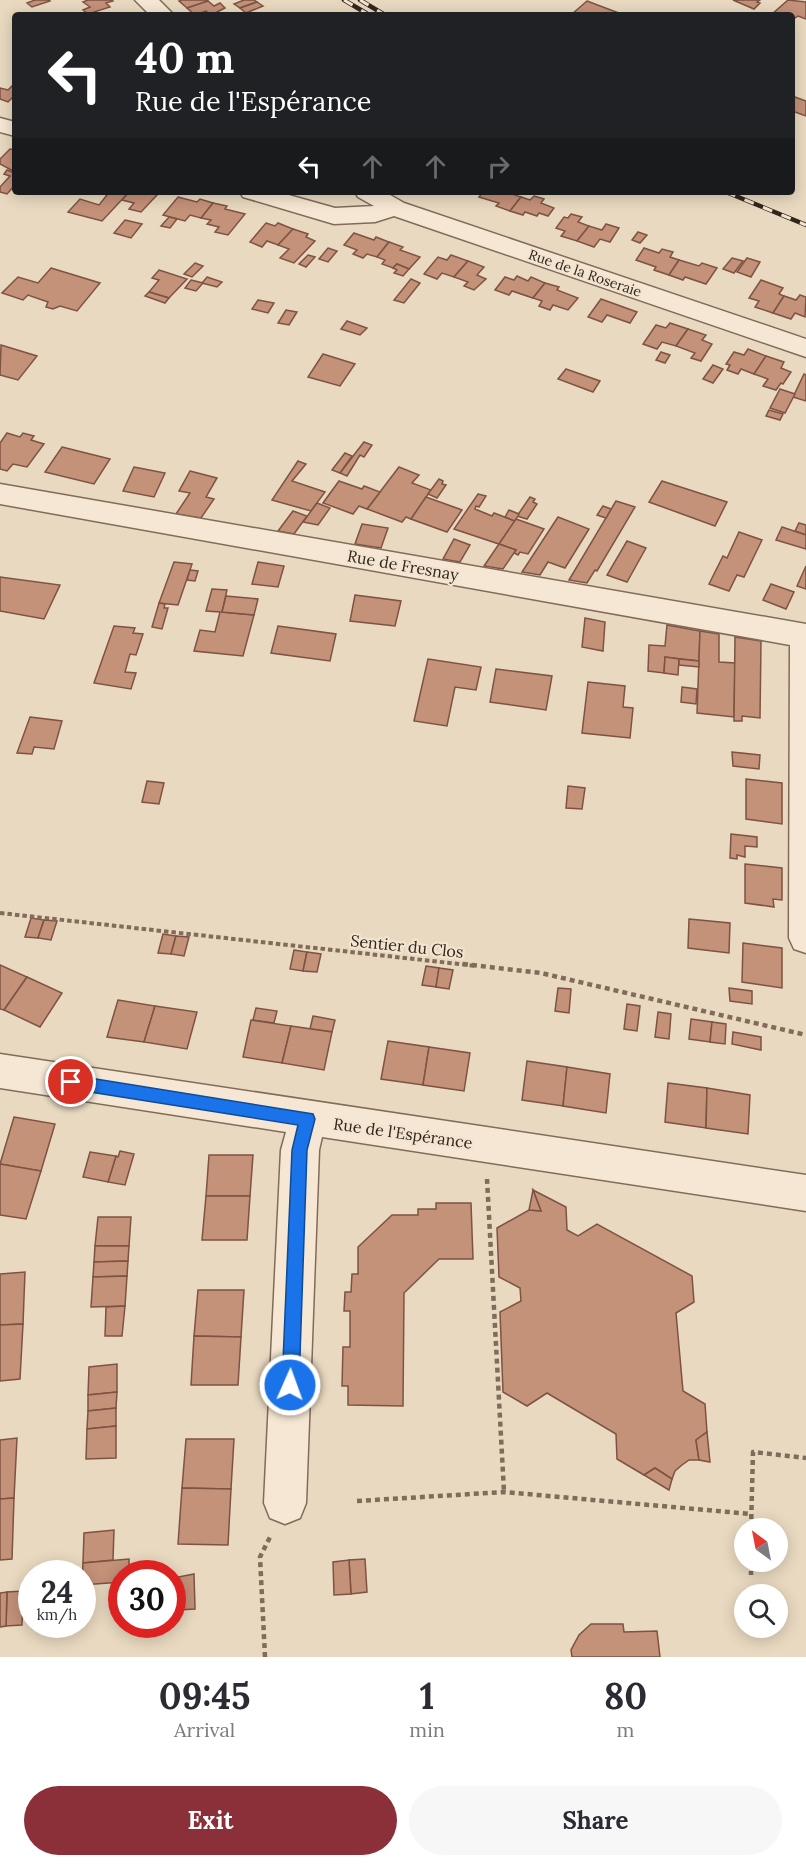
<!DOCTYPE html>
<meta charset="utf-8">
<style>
:root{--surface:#fff;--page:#f7f7f7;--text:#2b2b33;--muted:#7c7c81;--accent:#8b2f39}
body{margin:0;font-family:Lora,serif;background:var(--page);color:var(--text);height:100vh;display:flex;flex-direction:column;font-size:22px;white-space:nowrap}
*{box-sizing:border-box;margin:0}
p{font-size:20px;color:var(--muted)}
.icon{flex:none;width:33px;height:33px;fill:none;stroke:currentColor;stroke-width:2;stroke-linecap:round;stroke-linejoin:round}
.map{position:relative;height:1657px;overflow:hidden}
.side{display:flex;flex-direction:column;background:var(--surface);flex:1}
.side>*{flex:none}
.banner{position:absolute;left:12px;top:12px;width:783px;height:183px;border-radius:6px;box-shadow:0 3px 15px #0003;background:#202124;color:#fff;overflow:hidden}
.needle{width:39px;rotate:328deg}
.fabs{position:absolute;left:734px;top:1518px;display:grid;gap:12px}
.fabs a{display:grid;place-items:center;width:54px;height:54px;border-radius:50%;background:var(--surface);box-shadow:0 3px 15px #0003;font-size:30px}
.speed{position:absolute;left:18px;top:1560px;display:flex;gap:12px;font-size:30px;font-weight:700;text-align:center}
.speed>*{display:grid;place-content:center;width:78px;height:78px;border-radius:50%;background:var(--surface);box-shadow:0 3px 15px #0003;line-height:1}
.speed small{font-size:15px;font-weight:400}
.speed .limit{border:9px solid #d22;background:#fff;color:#111}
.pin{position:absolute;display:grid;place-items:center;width:51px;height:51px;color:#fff;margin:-26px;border:3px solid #fff;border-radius:50%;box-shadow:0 2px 6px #0007}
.me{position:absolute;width:66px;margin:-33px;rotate:2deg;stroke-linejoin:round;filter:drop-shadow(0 0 4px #0008)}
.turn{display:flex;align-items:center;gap:21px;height:126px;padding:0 24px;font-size:27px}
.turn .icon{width:78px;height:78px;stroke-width:2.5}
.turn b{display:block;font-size:42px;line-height:51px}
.lanes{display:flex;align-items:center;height:57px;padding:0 24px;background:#0003;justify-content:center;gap:30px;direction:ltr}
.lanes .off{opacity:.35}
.eta{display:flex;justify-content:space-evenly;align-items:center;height:102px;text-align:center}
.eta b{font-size:36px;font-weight:700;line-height:42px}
.cta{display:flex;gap:12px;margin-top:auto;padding:12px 24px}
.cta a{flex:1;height:69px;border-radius:36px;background:var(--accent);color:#fff;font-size:24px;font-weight:700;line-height:69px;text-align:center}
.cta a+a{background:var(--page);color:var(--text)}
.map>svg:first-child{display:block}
.building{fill:#c49179;stroke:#7e5342;stroke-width:1.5}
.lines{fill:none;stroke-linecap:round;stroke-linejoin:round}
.minor-casing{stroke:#816b5a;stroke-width:3}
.path-far1{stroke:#816b5a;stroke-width:4;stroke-dasharray:4.5 3;stroke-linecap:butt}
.path{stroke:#816b5a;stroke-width:4.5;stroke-dasharray:5 4;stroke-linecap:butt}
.minor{fill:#f5e7d3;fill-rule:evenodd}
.rail-casing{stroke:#32251d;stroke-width:4.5}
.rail{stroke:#f2e4cf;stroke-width:3;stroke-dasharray:10;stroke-linecap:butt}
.route{fill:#1a73e8;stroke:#114b97;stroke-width:1.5}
.labels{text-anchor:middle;stroke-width:4.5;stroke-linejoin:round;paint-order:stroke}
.far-street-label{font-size:14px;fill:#32251d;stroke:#f2e4cf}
.street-label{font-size:16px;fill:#32251d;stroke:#f2e4cf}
</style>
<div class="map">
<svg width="806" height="1657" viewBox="0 0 806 1657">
<rect width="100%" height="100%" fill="#e9d9c0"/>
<g class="building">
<path d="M35 0H49L50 1 32 7 27 3Z"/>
<path d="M88 0H112L113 1 106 3 110 7 88 14 83 10 90 7 83 2Z"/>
<path d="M182 0H207L208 1 187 8 179 1Z"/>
<path d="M244 0H254L257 2 240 8 234 4Z"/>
<path d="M733 0H760L757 2 760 3 754 9Z"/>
<path d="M788 0 806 2V19L798 16 792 20V15H771Z"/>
<path d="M208 1 214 6 220 3 225 8 211 15 206 11 195 15 187 8Z"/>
<path d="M587 1 624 15 572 14Z"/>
<path d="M257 2 263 6 246 13 240 8Z"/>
<path d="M14 84 15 95 8 102 0 99V88L8 90Z"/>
<path d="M795 97 806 101V116L792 111V100Z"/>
<path d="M10 149 15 150V172L0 164V159Z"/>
<path d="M7 170 15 173V185L7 194 0 192V187L10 176 4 174Z"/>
<path d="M129 192H149L157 195 141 212 129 209 134 203 122 200Z"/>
<path d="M129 192 102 221 68 212 80 199 99 205 107 195 99 192Z"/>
<path d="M483 192H514L512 194 521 197 510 211 496 206 499 203 479 197Z"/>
<path d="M534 196 544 199 541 203 554 208 548 216 539 213 537 216 525 212 523 215 510 211 521 197 530 200Z"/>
<path d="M178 197 197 202 200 199 213 203 201 218 190 215 185 221 163 215Z"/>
<path d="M213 203 227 206 225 209 245 214 228 235 215 232 219 227 207 224 211 220 201 218Z"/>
<path d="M571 214 582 217 578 222 589 226 577 241 561 236 565 231 556 228 564 217 568 218Z"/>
<path d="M169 217 177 219 170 228 161 226Z"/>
<path d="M125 220 142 224 131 238 114 233Z"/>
<path d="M266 223 275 226 278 223 293 229 278 245 267 241 262 247 250 242Z"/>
<path d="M606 224 619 228 610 242 600 239 594 247 577 241 589 226 602 230Z"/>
<path d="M293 229 308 234 306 237 315 241 294 263 280 258 289 249 278 245Z"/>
<path d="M638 232 647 235 640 243 632 240Z"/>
<path d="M354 233 374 240 376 237 389 242 377 257 367 254 363 258 353 254 357 250 344 245Z"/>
<path d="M389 242 403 247 400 250 420 257 409 269 397 264 393 268 382 264 385 260 377 257Z"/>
<path d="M328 248 337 251 328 262 319 259Z"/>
<path d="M644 248 659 253 662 249 673 252 670 257 679 260 669 275 654 270 656 267 636 260Z"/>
<path d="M308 255 315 257 306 267 299 264Z"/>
<path d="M451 255 468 261 454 277 442 273 437 279 424 274 438 257 447 260Z"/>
<path d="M732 258 743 261 734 273 723 269Z"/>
<path d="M747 258 760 262 751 277 737 272Z"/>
<path d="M679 260 699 266 702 263 717 268 706 284 685 277 683 280 669 275Z"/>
<path d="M468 261 484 267 477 275 486 279 474 290 464 286 468 282 454 277Z"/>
<path d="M195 263 203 266 192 277 184 274Z"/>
<path d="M397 264 409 269 403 276 394 273 397 270 393 268Z"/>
<path d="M51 268 100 283 77 311 60 306 53 309 46 307 48 302 28 295 23 300 2 293 18 277 38 283Z"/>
<path d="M159 270 187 279 169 298 149 292 159 280 152 278Z"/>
<path d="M517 276 528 281 531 277 545 283 533 298 512 291 509 295 495 290 505 277 514 280Z"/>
<path d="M207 277 222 282 217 287 202 283Z"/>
<path d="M411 279 420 283 404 303 394 300Z"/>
<path d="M191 280 203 283 196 291 185 288Z"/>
<path d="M761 280 783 288 779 294 784 296 773 313 755 307 759 301 749 298Z"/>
<path d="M545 283 559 287 557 290 578 298 568 310 553 305 550 310 539 306 542 301 533 298Z"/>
<path d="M149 292 169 298 165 303 145 296Z"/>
<path d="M800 295 806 297 805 317 795 313 791 319 773 313 784 296 796 300Z"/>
<path d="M601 299 637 312 630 323 607 315 602 322 588 317Z"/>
<path d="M258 300 274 303 268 313 252 309Z"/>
<path d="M286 310 297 312 289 325 278 323Z"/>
<path d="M347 321 367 328 360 335 341 329Z"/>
<path d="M670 323 688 329 676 346 662 342 657 349 643 344 656 325 666 328Z"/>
<path d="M688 329 706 335 702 340 712 344 701 361 691 358 695 353 676 346Z"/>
<path d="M1 345 37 356 18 380 0 375Z"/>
<path d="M748 349 766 356 754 374 741 369 738 374 727 370 730 365 726 364 734 352 744 355Z"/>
<path d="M661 352 670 355 665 363 656 360Z"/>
<path d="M323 354 355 364 340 386 308 377Z"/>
<path d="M766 356 784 362 781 368 791 372 783 384 781 383 776 390 763 386 768 379 754 374Z"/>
<path d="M713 365 723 369 713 383 703 379Z"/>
<path d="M566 369 600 381 593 392 558 379Z"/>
<path d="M804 374 806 375V401L793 397Z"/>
<path d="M780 389 795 394 785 413 770 408Z"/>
<path d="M769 410 783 414 780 420 766 416Z"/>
<path d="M7 433 20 437 23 433 34 436 31 440 44 444 27 467 13 464 7 471 0 469V443Z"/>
<path d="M364 442 372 445 364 457 360 455 347 476 340 473Z"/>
<path d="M62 447 110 459 94 484 45 472Z"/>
<path d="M345 453 352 456 340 473 332 470Z"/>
<path d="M298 461 306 464 292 481 325 492 311 511 272 500Z"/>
<path d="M134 467 165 473 154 497 123 491Z"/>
<path d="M399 467 419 475 412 483 431 490 411 519 406 517 402 522 367 509Z"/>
<path d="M190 471 217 478 206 497 214 499 201 518 176 514 190 493 179 491Z"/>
<path d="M439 479 443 481 442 484 446 485 437 498 428 494Z"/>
<path d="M339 481 362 489 364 486 380 492 367 509 359 506 353 514 323 503Z"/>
<path d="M662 481 727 502 715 526 649 502Z"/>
<path d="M478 494 486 496 479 507 476 506 475 509 492 516 494 513 515 521 499 544 454 529Z"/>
<path d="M426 497 462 510 447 532 411 519Z"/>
<path d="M530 497 535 499 533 502 537 504 527 519 517 516Z"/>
<path d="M616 501 635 507 597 571 595 570 587 583 569 580Z"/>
<path d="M317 503 330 508 318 525 303 522Z"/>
<path d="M603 506 611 509 606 518 597 515Z"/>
<path d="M509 510 519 514 515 521 505 517Z"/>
<path d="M293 511 307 516 294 534 278 531Z"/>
<path d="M558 517 589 529 565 568 548 562 540 575 522 572Z"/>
<path d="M516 519 544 529 528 554 520 552 518 555 514 553 516 550 499 544Z"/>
<path d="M799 523 806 525V535L795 531Z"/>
<path d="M362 524 388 528 381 548 355 544Z"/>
<path d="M782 527 806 535V549L776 540Z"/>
<path d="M739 532 762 540 744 577 737 575 729 591 709 584 723 556 727 558Z"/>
<path d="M454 539 470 545 460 562 443 559Z"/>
<path d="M627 541 646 548 627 582 607 575Z"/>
<path d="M499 544 516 550 503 569 484 566Z"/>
<path d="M174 562 192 564 178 605 159 603Z"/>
<path d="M258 562 284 566 278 587 252 584Z"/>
<path d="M806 566V589L797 586Z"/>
<path d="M190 570 198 571 195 581 187 580Z"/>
<path d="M0 577 60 585 44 619 0 611Z"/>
<path d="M771 584 794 592 786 609 763 600Z"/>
<path d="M212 589 227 590 222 612 254 615 243 656 194 651 200 630 215 632 220 612 206 611Z"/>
<path d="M355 595 401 601 395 626 350 621Z"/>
<path d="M226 596 258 599 254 615 222 612Z"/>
<path d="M159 603 165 604 164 608H168L162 629 152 627Z"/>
<path d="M585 618 605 622 603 651 582 647Z"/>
<path d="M667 625 700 631 699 661 665 657 664 673 648 671 649 645 665 646Z"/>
<path d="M114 626 135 628 133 633 143 634 136 655 130 654 125 672 136 673 131 689 94 683Z"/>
<path d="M278 626 336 634 330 661 271 653Z"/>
<path d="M700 631 719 634V662L735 663 734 717 697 713Z"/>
<path d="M735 637 761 641 760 718 742 716V721H734Z"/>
<path d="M665 657 679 659 678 675 664 673Z"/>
<path d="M428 659 481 667 476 690 455 687 447 726 414 721Z"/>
<path d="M679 659 699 661V667L679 665Z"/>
<path d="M496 669 552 676 546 710 490 702Z"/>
<path d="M588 682 625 686 623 707 633 708 630 738 582 733Z"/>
<path d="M682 687 697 689 696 704 681 702Z"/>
<path d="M30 717 62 721 54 749 34 747 32 754 17 753Z"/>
<path d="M732 752 760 755 759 769 733 766Z"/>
<path d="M746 779 782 783V824L746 819Z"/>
<path d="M147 781 164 783 159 804 142 802Z"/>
<path d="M568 786 585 788 582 809 566 808Z"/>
<path d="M731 834 757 837V847L745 846V857L737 855V859L730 858Z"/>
<path d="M745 864 782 868V900L773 899 774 907 745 903Z"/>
<path d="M31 918 44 920 38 938 25 937Z"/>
<path d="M689 919 730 923 729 953 688 948Z"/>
<path d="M44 920 57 921 51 940 38 938Z"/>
<path d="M163 934 176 936 171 954 158 953Z"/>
<path d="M176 936 189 937 184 956 171 954Z"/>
<path d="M743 943 782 948V988L742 982Z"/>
<path d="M294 950 307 952 303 971 290 969Z"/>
<path d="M307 952 321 954 317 972 303 971Z"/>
<path d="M0 965 27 977 4 1010 0 1009Z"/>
<path d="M426 966 439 968 436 987 422 985Z"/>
<path d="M439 968 453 970 449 989 436 987Z"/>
<path d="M27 977 62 993 40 1027 4 1010Z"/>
<path d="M558 988 571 989 569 1013 555 1011Z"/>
<path d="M729 988 752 991V1004L730 1001Z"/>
<path d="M118 1000 155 1006 144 1042 107 1037Z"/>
<path d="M627 1004 640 1006 637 1031 624 1029Z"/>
<path d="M155 1006 197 1012 187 1049 144 1042Z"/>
<path d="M256 1008 277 1011 274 1023 253 1020Z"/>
<path d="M658 1012 671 1014 669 1039 655 1037Z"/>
<path d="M313 1016 335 1020 332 1032 310 1029Z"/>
<path d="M691 1019 712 1022 710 1042 689 1039Z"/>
<path d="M251 1020 291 1026 282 1063 243 1057Z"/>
<path d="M712 1022 726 1024 725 1044 710 1042Z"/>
<path d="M291 1026 332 1032 324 1070 282 1063Z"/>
<path d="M733 1032 761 1037V1050L732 1044Z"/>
<path d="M388 1041 429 1047 423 1085 381 1079Z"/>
<path d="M429 1047 470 1053 464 1091 423 1085Z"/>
<path d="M527 1061 567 1067 563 1106 522 1100Z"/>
<path d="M567 1067 610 1074 606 1113 563 1106Z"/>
<path d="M668 1083 707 1088 706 1128 665 1122Z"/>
<path d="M707 1088 750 1095 748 1134 706 1128Z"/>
<path d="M14 1117 55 1124 41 1171 0 1164Z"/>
<path d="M120 1151 134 1154 125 1185 108 1182 116 1156 118 1157Z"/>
<path d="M90 1152 116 1156 108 1182 83 1177Z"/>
<path d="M209 1155H253L250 1196H206Z"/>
<path d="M0 1164 41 1171 26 1219 0 1215Z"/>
<path d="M533 1190 566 1207 567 1230 578 1236 597 1224 692 1276 694 1302 676 1313 683 1391 705 1404 707 1432 696 1440 699 1460H689L682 1465 675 1471 672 1479 655 1468 644 1475 617 1459 616 1434 547 1393 527 1406 503 1392 500 1312 521 1301 520 1288 499 1277 497 1228 529 1210 541 1211Z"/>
<path d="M533 1190 541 1211 529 1210Z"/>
<path d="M206 1196H250L247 1240H202Z"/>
<path d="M436 1203H471L473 1259H439L404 1293 403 1406 348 1405V1386H342L343 1347H350V1311H344L345 1292H351L352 1274H358V1247L392 1215H418V1209H436Z"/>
<path d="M98 1217H131L129 1246H95Z"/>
<path d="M95 1246H129L128 1261 94 1262Z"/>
<path d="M128 1261 127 1276 93 1277 94 1262Z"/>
<path d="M25 1272 23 1324 0 1325V1274Z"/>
<path d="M127 1276 125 1306 91 1307 93 1277Z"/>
<path d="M198 1290H244L241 1337 194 1336Z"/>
<path d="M125 1306 122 1336H105L106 1307Z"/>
<path d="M23 1324 20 1379 0 1381V1325Z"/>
<path d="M194 1336 241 1337 238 1385H191Z"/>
<path d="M117 1364V1392L88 1395 89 1367Z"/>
<path d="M117 1392 116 1408 88 1411V1395Z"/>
<path d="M116 1408V1426L87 1429 88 1411Z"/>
<path d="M116 1426V1458L86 1459 87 1429Z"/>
<path d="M707 1432 710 1462 699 1460 696 1440Z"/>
<path d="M17 1438 14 1498 0 1499V1440Z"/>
<path d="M186 1439H234L231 1489 182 1488Z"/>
<path d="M655 1468 672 1479 669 1490 644 1475Z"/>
<path d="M182 1488 231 1489 228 1545 178 1544Z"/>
<path d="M14 1498 12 1559 0 1560V1499Z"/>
<path d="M114 1530 113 1560 83 1563 84 1533Z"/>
<path d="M129 1559V1574H122V1582L82 1585 83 1563Z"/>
<path d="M365 1559 367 1592 351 1594 349 1560Z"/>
<path d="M349 1560 351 1594 334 1595 333 1562Z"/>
<path d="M194 1574 195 1609 178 1610V1577Z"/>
<path d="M172 1577H178V1610L172 1611Z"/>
<path d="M23 1591 22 1625 6 1626 7 1592Z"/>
<path d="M7 1592 6 1626 0 1627V1593Z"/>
<path d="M591 1624H623L624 1632 657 1631 660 1657H572L571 1650 579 1635Z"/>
</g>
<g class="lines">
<g class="minor-casing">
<g id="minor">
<path d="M135 0H159L174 15H150Z"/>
<path d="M0 118 15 122V136L0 132Z"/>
<path d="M240 192H278L335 208 374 206 358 197 355 192H385L404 203 806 339V357L394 216 375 222 334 224 243 197Z"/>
<path d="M0 484 806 624V953L794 949 789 938 790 645 0 504Z"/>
<path d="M0 1054 806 1175V1211L322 1137 319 1150 306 1503 300 1518 285 1524 270 1518 264 1503 281 1150 286 1132 0 1088Z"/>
</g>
</g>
<path class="path-far1" d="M0 913 477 966"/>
<g class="path">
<path d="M463 964 541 973 806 1035"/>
<path d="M487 1179 504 1492"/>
<path d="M357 1501 504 1492 751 1514"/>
<path d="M751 1528 753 1452 806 1458"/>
<path d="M751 1562V1575"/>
<path d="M265 1657 260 1557 270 1537"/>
</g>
<use href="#minor" class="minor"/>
<g class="rail-casing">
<g id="rail">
<path d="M344 0 366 13"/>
<path d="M360 0 385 15"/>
<path d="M726 192 806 225"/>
</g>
</g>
<use href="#rail" class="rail"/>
</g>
<path class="route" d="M71 1075 313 1114 315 1119 307 1150 299 1385 296 1391 290 1394 284 1391 282 1385 292 1150 298 1125 71 1089 66 1087 63 1082 66 1077Z"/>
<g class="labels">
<g class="far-street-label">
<text transform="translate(585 273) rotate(19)" y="5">Rue de la Roseraie</text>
</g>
<g class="street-label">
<text transform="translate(403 565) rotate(10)" y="6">Rue de Fresnay</text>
<text transform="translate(407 946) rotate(6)" y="6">Sentier du Clos</text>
<text transform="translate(403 1133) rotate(8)" y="6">Rue de l'Espérance</text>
</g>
</g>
</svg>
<div class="fabs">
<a><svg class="needle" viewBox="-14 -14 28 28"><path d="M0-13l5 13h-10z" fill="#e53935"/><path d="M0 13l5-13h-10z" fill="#7c7c81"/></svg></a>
<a><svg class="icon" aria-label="search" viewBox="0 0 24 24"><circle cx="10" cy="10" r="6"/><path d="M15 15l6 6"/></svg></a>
</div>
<div class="speed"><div>24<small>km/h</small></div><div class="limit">30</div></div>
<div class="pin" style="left:71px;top:1082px;background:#d93025"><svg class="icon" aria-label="arrive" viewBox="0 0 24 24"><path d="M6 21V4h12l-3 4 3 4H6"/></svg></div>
<svg class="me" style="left:290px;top:1385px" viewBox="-20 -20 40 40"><circle r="17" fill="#1a73e8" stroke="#fff" stroke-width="3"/><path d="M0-11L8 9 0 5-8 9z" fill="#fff"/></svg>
<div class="banner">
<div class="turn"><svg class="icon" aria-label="left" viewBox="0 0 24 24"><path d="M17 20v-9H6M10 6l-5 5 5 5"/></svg><div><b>40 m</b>Rue de l'Espérance</div></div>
<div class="lanes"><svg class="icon" aria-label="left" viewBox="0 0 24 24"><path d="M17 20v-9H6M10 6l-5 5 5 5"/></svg><svg class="icon off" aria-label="ahead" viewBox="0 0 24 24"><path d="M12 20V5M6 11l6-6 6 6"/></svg><svg class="icon off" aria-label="ahead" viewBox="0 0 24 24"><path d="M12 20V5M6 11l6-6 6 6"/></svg><svg class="icon off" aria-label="right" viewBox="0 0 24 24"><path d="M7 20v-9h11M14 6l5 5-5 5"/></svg></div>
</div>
</div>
<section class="side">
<div class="eta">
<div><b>09:45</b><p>Arrival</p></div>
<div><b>1</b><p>min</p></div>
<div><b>80</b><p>m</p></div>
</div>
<div class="cta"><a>Exit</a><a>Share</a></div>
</section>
